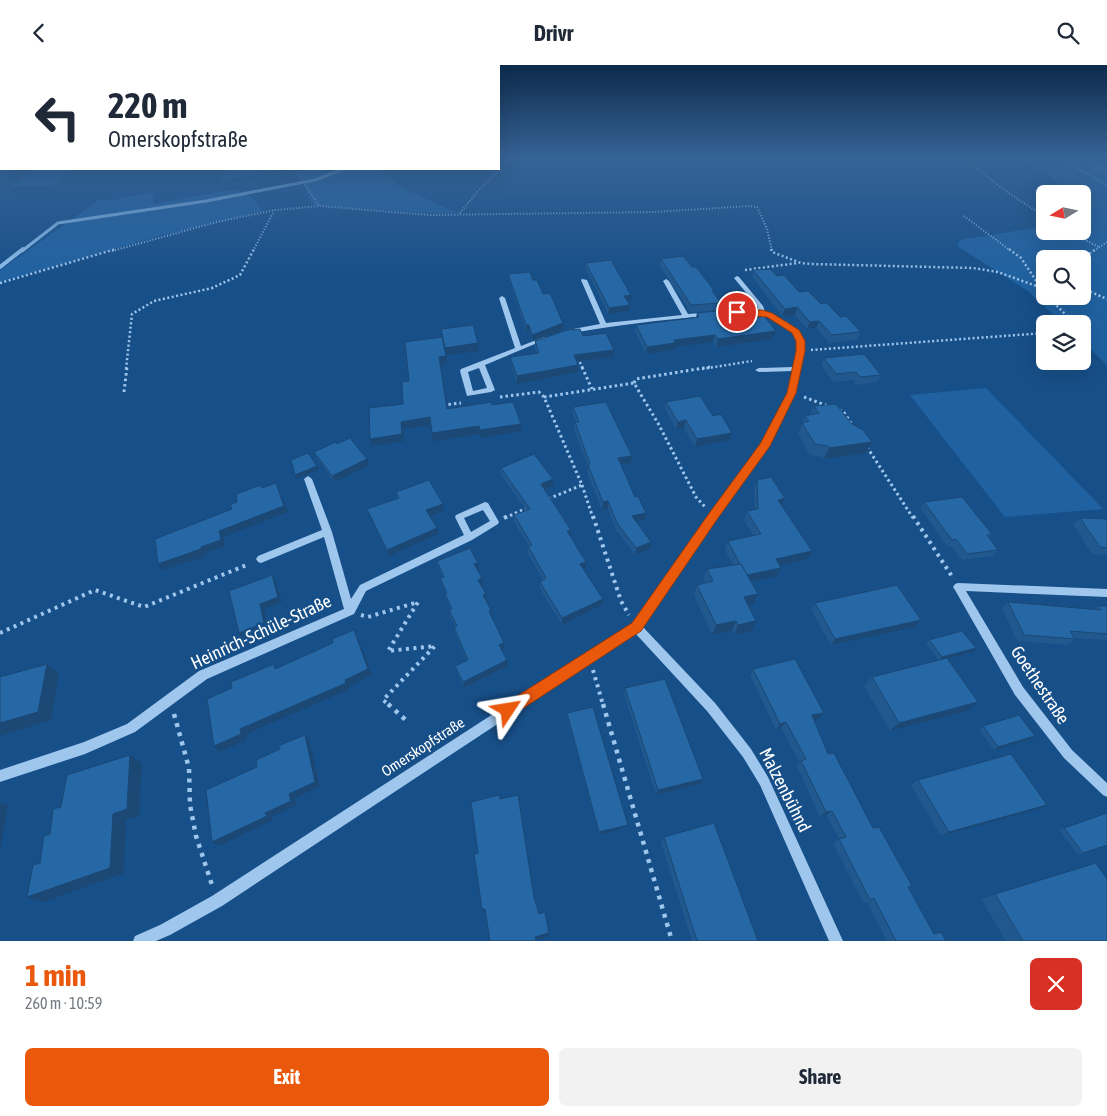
<!DOCTYPE html>
<meta charset="utf-8">
<style>
:root{--surface:#fff;--page:#f2f2f3;--text:#1f2937;--muted:#747a83;--accent:#ea580c}
body{margin:0;font-family:"Asap Condensed",sans-serif;background:var(--page);color:var(--text);height:100vh;display:flex;flex-direction:column;font-size:19px;white-space:nowrap}
*{box-sizing:border-box;margin:0}
p{font-size:16px;color:var(--muted)}
.icon{flex:none;width:28px;height:28px;fill:none;stroke:currentColor;stroke-width:2;stroke-linecap:round;stroke-linejoin:round}
.map{position:relative;height:876px;overflow:hidden}
.details{display:flex;flex-direction:column;background:var(--surface);flex:1}
.details>*{flex:none}
.guide{position:absolute;left:0px;top:0px;width:500px;height:105px;box-shadow:0 5px 20px #0002;background:#fff;color:var(--text);overflow:hidden}
.needle{width:32px;rotate:260deg}
.buttons{position:absolute;left:1036px;top:120px;display:grid;gap:10px}
.buttons a{display:grid;place-items:center;width:55px;height:55px;border-radius:8px;background:var(--surface);box-shadow:0 5px 20px #0002;font-size:25px}
.pin{position:absolute;display:grid;place-items:center;width:42px;height:42px;color:#fff;margin:-21px;border:2px solid #fff;border-radius:50%;box-shadow:0 1px 5px #0007}
.me{position:absolute;width:55px;margin:-28px;rotate:57deg;stroke-linejoin:round;filter:drop-shadow(0 0 4px #0008)}
.turn{display:flex;align-items:center;gap:18px;height:105px;padding:0 25px;font-size:22px}
.turn .icon{width:65px;height:65px;stroke-width:2.5}
.turn b{display:block;font-size:35px;line-height:42px}
.round{display:grid;place-items:center;flex:none;width:52px;height:52px;border-radius:8px;background:var(--page)}
.head{display:flex;align-items:center;justify-content:space-between;height:85px;padding:0 25px}
h1{font-size:30px;font-weight:700;line-height:38px;color:var(--accent)}
.button{display:flex;gap:10px;margin-top:auto;padding:10px 25px}
.button a{flex:1;height:58px;border-radius:8px;background:var(--accent);color:#fff;font-size:20px;font-weight:700;line-height:58px;text-align:center}
.button a+a{background:var(--page);color:var(--text)}
header{display:flex;justify-content:space-between;align-items:center;height:65px;padding:0 25px;background:var(--surface);font-size:22px;font-weight:700}
.map>svg:first-child{display:block}
.green{fill:#2062a1;fill-rule:evenodd}
.lines{fill:none;stroke-linecap:round;stroke-linejoin:round}
.stream-far1{stroke:#91c3f0;stroke-width:3}
.stream{stroke:#91c3f0;stroke-width:4}
.path-far4{stroke:#9fc7ee;stroke-width:2;stroke-dasharray:1 2;stroke-linecap:butt}
.path-far3{stroke:#9fc7ee;stroke-width:2.5;stroke-dasharray:2 2.5;stroke-linecap:butt}
.path-far2{stroke:#9fc7ee;stroke-width:3;stroke-dasharray:2.5 3;stroke-linecap:butt}
.path-far1{stroke:#9fc7ee;stroke-width:4;stroke-dasharray:3 4.5;stroke-linecap:butt}
.path{stroke:#9fc7ee;stroke-width:4.5;stroke-dasharray:4 5.5;stroke-linecap:butt}
.minor{fill:#9fc7ee;fill-rule:evenodd}
.wall{fill:#21598f}
.shaded-wall{fill:#1b4874}
.building{fill:#2667a6;stroke:#1b4874}
.route{fill:#ea580c;stroke:#983908}
.labels{text-anchor:middle;stroke-width:5;stroke-linejoin:round;paint-order:stroke}
.street-label{font-size:15px;fill:#fff;stroke:#174f88}
.near-street-label{font-size:18px;fill:#fff;stroke:#174f88}
</style>
<header><svg class="icon" aria-label="back" viewBox="0 0 24 24"><path d="M15 5l-7 7 7 7"/></svg>Drivr<svg class="icon" aria-label="search" viewBox="0 0 24 24"><circle cx="10" cy="10" r="6"/><path d="M15 15l6 6"/></svg></header>
<div class="map">
<svg width="1107" height="876" viewBox="0 0 1107 876">
<rect width="100%" height="100%" fill="#174f88"/>
<g class="green">
<path d="M1018 91H1107V300L1083 277 1082 259H1063L1028 226 957 181 960 175 1045 161V166H1082V129H1068L1058 117ZM1045 194H1082V231H1045Z"/>
<path d="M34 104H73L53 121H10Z"/>
<path d="M230 104H282L218 116Z"/>
<path d="M297 104H380C397 123 433 136 456 148H430L313 140Z"/>
<path d="M235 124 254 134 263 146 156 172 0 217V205L99 135H113L152 127 154 139Z"/>
<path d="M986 323 1103 444 1005 452 910 330Z"/>
</g>
<g class="lines">
<path class="stream-far1" d="M22 186 58 158 206 136 315 115 344 104"/>
<path class="stream" d="M0 202 23 184"/>
<g class="path-far4">
<path d="M962 91 1003 124 1045 152"/>
<path d="M1055 91 1107 120"/>
<path d="M1075 91 1107 108"/>
<path d="M1083 91 1107 105"/>
<path d="M1104 91 1107 92"/>
<path d="M295 104 319 141"/>
<path d="M460 148 478 126 512 93"/>
<path d="M964 151 1011 186"/>
<path d="M1068 166 1099 182"/>
<path d="M112 186 217 157 275 145 320 141 429 150 654 147 749 141 757 142 767 164 772 186"/>
<path d="M253 186 274 146"/>
<path d="M1094 186 1107 177"/>
</g>
<g class="path-far3">
<path d="M771 184 772 187 801 198 811 199 973 203 998 207 1039 222 1045 219"/>
<path d="M1009 184 1021 193 1045 229"/>
<path d="M1082 194 1096 184"/>
<path d="M745 205 798 198"/>
<path d="M0 218 116 184"/>
<path d="M1082 223 1107 234"/>
<path d="M1047 231 1066 250 1070 259"/>
<path d="M811 285 1045 268"/>
<path d="M578 293 583 304"/>
<path d="M126 304 132 249 154 236 212 223 240 210 254 184"/>
<path d="M702 304 752 296"/>
</g>
<g class="path-far2">
<path d="M582 302 592 324"/>
<path d="M634 318 636 314 710 302"/>
<path d="M124 327 127 302"/>
<path d="M500 332 539 327 544 332 582 420 548 434"/>
<path d="M544 332 634 318 659 360 696 432 705 442"/>
<path d="M804 332 828 341"/>
<path d="M443 340 461 338"/>
<path d="M839 345 843 346 851 358"/>
<path d="M867 382 913 453"/>
<path d="M582 420 593 453"/>
<path d="M505 453 529 442"/>
</g>
<g class="path-far1">
<path d="M593 451 621 536 629 550"/>
<path d="M913 451 953 513"/>
<path d="M504 453 508 451"/>
<path d="M361 550 368 552 418 537 388 586 435 581 383 635 389 640"/>
<path d="M0 568 95 525 144 542 249 499"/>
<path d="M593 605 603 640"/>
</g>
<g class="path">
<path d="M388 639 408 657"/>
<path d="M603 639 672 876"/>
<path d="M174 649 189 703 190 740 196 771 212 820"/>
</g>
<g class="minor">
<path d="M737 211 739 212 763 241 765 247 787 257 798 266 803 276V286L796 328 768 383 717 452 642 561 715 638 751 684 768 712 843 876H829L760 720 743 692 707 646 635 568 222 841 170 870 156 876H133L135 871 160 860 212 831 632 559 711 448 762 380 788 328 793 306 759 307 755 305 759 303 793 302C795 292 800 278 793 269 788 261 770 252 761 250 744 246 724 250 708 251 661 255 614 260 568 269L565 267 568 265 600 259 581 215 582 214 587 215 606 258 682 250 663 216 666 214 669 216 688 249 737 245 758 246V242L734 213Z"/>
<path d="M502 231 505 233 521 281 544 272H548L549 273 485 300 495 325 491 327 467 331 460 306 461 304 515 283 499 233ZM479 303 487 323 473 326 468 307Z"/>
<path d="M308 411 312 414 332 467 351 534 360 520 464 470 455 452 456 450 485 437 488 438 499 457 498 459 472 475 366 526 354 549 207 614 135 667 85 689 0 717V705L84 677 127 659 199 606 344 544 324 472 261 498 258 497 256 494 258 491 322 465 304 414ZM483 445 490 456 471 467 464 453Z"/>
<path d="M958 518 1107 524V532L966 526 1023 622 1072 685 1107 718V732L1103 730 1064 693 1015 630 955 525 953 522 955 519Z"/>
</g>
</g>
<g class="wall">
<path d="M661 194 692 202 713 227 721 238 720 245 690 247 660 201Z"/>
<path d="M586 198 631 230V236H627L629 246 608 249 586 204Z"/>
<path d="M753 205 777 211 799 227 821 239 840 252 861 267 858 274 829 278 816 263 807 264 795 250 782 251 752 212Z"/>
<path d="M508 209 533 215 563 258V265L533 276 529 266H526L509 215Z"/>
<path d="M697 248 735 255 773 274 716 282 713 277 674 282V285L646 289 635 267 636 260 696 252Z"/>
<path d="M583 271 614 285V292L577 297 578 300V307L517 319 511 299 510 292 537 288 535 283V276Z"/>
<path d="M824 293 881 310 877 317 856 320 853 315 833 317 821 300Z"/>
<path d="M666 337 713 351 732 368 730 375 695 382 684 363 676 364 665 344Z"/>
<path d="M814 341 852 359 872 377 866 388 824 394 822 392 810 390 798 369 805 351 810 350Z"/>
<path d="M573 342 632 391 631 398 621 400 635 432 646 448 644 455 636 457 651 477 650 484 635 490 616 465 608 443 602 445 587 407 588 401 574 365 575 357H576L573 349Z"/>
<path d="M337 379 369 400 334 417 317 393 314 387Z"/>
<path d="M501 403 553 421 545 425 571 472 586 497V504L584 505 603 534 602 540 562 560 540 524V517L543 515 528 489V481H529L514 457V450L526 445 501 410Z"/>
<path d="M757 415 785 433 782 440 808 494 780 501 781 503 777 511 751 517 753 540 748 541 751 566 734 570 732 566 712 570 694 530 697 520 705 518 703 514 707 504 733 500 725 485 728 476 754 471 744 455 747 446 755 445 754 424Z"/>
<path d="M396 427 443 439 444 445 430 451 438 469 389 491 367 444 397 433Z"/>
<path d="M924 437 992 469 989 473 998 485 993 491 962 495 951 481H947L920 443Z"/>
<path d="M1080 453 1107 454V490L1092 489 1073 459Z"/>
<path d="M437 496 479 505H477L483 520H481L486 529 487 535 486 536 491 545 492 551 491 552 504 578V584L502 585 508 601 464 623 457 607 455 601 467 596 455 568 454 562 455 561 450 551 449 545 451 544 446 535 445 529 446 528 442 519 440 513 443 512 438 502Z"/>
<path d="M1008 537 1094 544 1098 541H1107V575L1074 573 1075 574 1067 580 1017 576 1002 543Z"/>
<path d="M815 538 921 555 915 562 831 580 811 545Z"/>
<path d="M929 575 973 587 947 594 967 646 890 666 864 621 872 612 939 595 926 578Z"/>
<path d="M753 604 824 648 819 654 814 655 828 689 909 822 934 869 941 867 946 876H887L867 837 863 838 833 778 839 774 826 750 820 752 797 701 800 698 781 663 776 665 750 610Z"/>
<path d="M625 623 703 714 700 719 656 730 624 629Z"/>
<path d="M567 648 627 762 599 770 567 651Z"/>
<path d="M983 661 1035 671 1031 674 994 685 979 664Z"/>
<path d="M918 715 1038 744 941 771 911 720Z"/>
<path d="M1064 763 1107 780 1078 790 1059 765Z"/>
<path d="M664 772 758 876H692L661 777Z"/>
<path d="M1096 798 1107 876H1006L981 834Z"/>
</g>
<g class="shaded-wall">
<path d="M631 230V236L624 237V231Z"/>
<path d="M630 240 629 246 608 249 609 243Z"/>
<path d="M797 242 795 250 782 251 785 244Z"/>
<path d="M819 256 816 263 807 264 810 257Z"/>
<path d="M563 258V265L533 276 532 270Z"/>
<rect x="526" y="260" width="3" height="6"/>
<path d="M776 266 773 274 716 282 718 274Z"/>
<path d="M715 270 713 277 674 282V285L646 289 647 282 674 275Z"/>
<path d="M478 278 479 286 447 290 445 283Z"/>
<path d="M614 285V292L574 297V290Z"/>
<path d="M446 291 447 298 440 299 439 292Z"/>
<path d="M578 300V307L517 319V311Z"/>
<path d="M430 352 431 360 403 364 404 376 372 381 370 374 401 357Z"/>
<path d="M686 355 684 363 676 364 678 357Z"/>
<path d="M521 359V366L481 373 480 365Z"/>
<path d="M479 361 480 369 433 376 432 368Z"/>
<path d="M732 368 730 375 695 382 697 374Z"/>
<path d="M872 377 866 388 824 394 829 383Z"/>
<path d="M632 391 631 398 617 400 618 393Z"/>
<path d="M367 394 369 400 334 417 332 411Z"/>
<path d="M317 401 319 404 297 414 295 410Z"/>
<path d="M553 414V421L541 426V419Z"/>
<path d="M276 418 288 447 223 472 225 481 205 488 206 491 163 505 158 499 219 466Z"/>
<path d="M785 433 781 442 778 435Z"/>
<path d="M608 436V443L602 445 603 437Z"/>
<path d="M443 439 444 445 428 452 426 445Z"/>
<path d="M646 448 644 455 631 458 632 451Z"/>
<path d="M437 463 438 469 389 491 387 485Z"/>
<path d="M571 465V472L567 474V466Z"/>
<path d="M651 477 650 484 635 490 636 483Z"/>
<path d="M812 486 808 494 772 503 776 494Z"/>
<path d="M586 497V504L580 506V499Z"/>
<path d="M478 498 479 505H475L474 499Z"/>
<path d="M781 503 777 511 743 519 746 510Z"/>
<path d="M272 510 275 515 282 537 264 545 268 564 244 574 239 568 260 539Z"/>
<path d="M482 513 483 520 479 521 478 515Z"/>
<path d="M486 529 487 535 484 536 483 530Z"/>
<path d="M758 529 753 540 740 543 744 532Z"/>
<path d="M603 534 602 540 562 560V553Z"/>
<path d="M491 545 492 551 490 552 489 546Z"/>
<path d="M921 555 915 562 831 580 835 574Z"/>
<path d="M736 556 732 566 712 570 716 560Z"/>
<path d="M756 556 751 566 734 570 738 560Z"/>
<path d="M354 565 357 571 372 610 349 621 350 624 246 669V675L220 687 214 681 240 664 345 615Z"/>
<path d="M504 578V584L500 586 499 580Z"/>
<path d="M976 583 973 587 939 596 942 592Z"/>
<path d="M507 595 508 601 464 623 463 617Z"/>
<path d="M47 599 59 608 51 655 0 671V658Z"/>
<path d="M978 637 967 646 890 666 899 658Z"/>
<path d="M824 648 819 654 807 656 812 650Z"/>
<path d="M786 657 781 663 776 665 780 659Z"/>
<path d="M305 670 309 675 320 722 294 733 296 740 271 752 273 755 219 781 212 777 265 748 289 729Z"/>
<path d="M1035 671 1031 674 994 685 998 682Z"/>
<path d="M130 690 142 698 139 751 126 755 124 808 43 837 27 832 113 749Z"/>
<path d="M703 714 700 719 656 730 658 725Z"/>
<path d="M0 737 8 740 0 786Z"/>
<path d="M1047 740 1038 744 941 771 949 767Z"/>
<path d="M832 746 826 750 820 752 826 747Z"/>
<path d="M628 760 627 762 599 770V767Z"/>
<path d="M482 844H485L487 848H484Z"/>
<path d="M549 868V871L536 875 535 872Z"/>
</g>
<g class="building">
<path d="M683 191 692 202H696L714 225H712L721 238 691 240 661 194Z"/>
<path d="M611 195 631 230 624 231 630 240 609 243 586 198Z"/>
<path d="M770 204 777 211 784 210 799 227 808 226 821 239 827 238 840 252 846 251 861 267 832 270 819 256 810 257 797 242 785 244 753 205Z"/>
<path d="M530 207 533 215H537L543 229 550 228 563 258 532 270 529 260H526L508 209Z"/>
<path d="M727 245 735 255 764 251 776 266 718 274 715 270 674 275 675 278 647 282 636 260 699 252 697 248Z"/>
<path d="M473 260 478 278 445 283 441 264Z"/>
<path d="M580 264 583 271 606 268 614 285 574 290 578 300 517 311 510 292 539 288 535 276 567 265Z"/>
<path d="M442 272 446 291 439 292 447 344 491 337 492 340 513 337 521 359 480 365 479 361 432 368 430 352 401 357 402 369 370 374 369 343 403 339 402 317 409 316 405 277Z"/>
<path d="M864 289 881 310 860 312 856 307 836 309 824 293Z"/>
<path d="M700 331 713 351 721 349 732 368 697 374 686 355 678 357 666 337Z"/>
<path d="M606 337 632 391 618 393 635 432 638 431 646 448 632 451 651 477 636 483 617 458 608 436 603 437 588 400 590 399 575 357H579L573 342Z"/>
<path d="M836 339 852 359 863 365 872 377 829 383 828 381 815 379 802 358 809 356 805 351 819 348 814 341Z"/>
<path d="M350 373 367 394 332 411 314 387 336 377 337 379Z"/>
<path d="M308 388 317 401 295 410 291 395Z"/>
<path d="M534 389 553 414 541 419 571 465 567 466 586 497 580 499 603 534 562 553 540 517 546 513 528 481 532 480 514 450 530 444 501 403Z"/>
<path d="M771 412 785 433 778 435 812 486 776 494 781 503 747 510 741 499H740L728 476 761 469 747 446 758 444 757 415Z"/>
<path d="M429 415 443 439 426 445 437 463 387 485 367 444 399 433 396 427Z"/>
<path d="M276 418 284 441 219 466 221 475 201 482V484L158 499 155 474 232 444 230 440 237 437 236 429 261 420 262 423Z"/>
<path d="M962 432 992 469 987 470 998 485 967 489 956 474 952 475 924 437Z"/>
<path d="M1080 453 1107 454V483L1100 482Z"/>
<path d="M470 483 478 498 474 499 482 513 478 515 486 529 483 530 491 545 489 546 504 578 499 580 507 595 463 617 455 601 468 595 454 562 457 561 449 545 452 544 445 529 447 528 440 513 444 512 437 496Z"/>
<path d="M741 499 758 529 744 532 756 556 738 560 736 556 716 560 697 520 713 516 707 504Z"/>
<path d="M272 510 278 532 260 539 264 558 239 568 229 526Z"/>
<path d="M897 520 921 555 835 574 815 538Z"/>
<path d="M1008 537 1101 545 1098 541H1107V569L1070 566 1075 574 1024 570Z"/>
<path d="M354 565 368 604 345 615 346 618 240 664 241 669 214 681 207 634 232 623 231 617 274 599 275 604 333 578 332 574Z"/>
<path d="M962 566 976 583 942 592 929 575Z"/>
<path d="M947 593 978 637 899 658 872 612Z"/>
<path d="M795 594 824 648 812 650 828 689 834 688 873 763 879 762 912 821 908 822 934 869 941 867 946 876H896L874 833 870 835 839 774 846 772 832 746 826 747 801 696 806 694 786 657 780 659 753 604Z"/>
<path d="M47 599 38 647 0 658V612Z"/>
<path d="M665 614 703 714 658 725 625 623Z"/>
<path d="M593 642 628 760 599 767 567 648Z"/>
<path d="M1019 650 1035 671 998 682 983 661Z"/>
<path d="M305 670 315 717 289 729 291 736 265 748 267 751 212 777 206 725 257 702 256 695 280 684 278 681Z"/>
<path d="M1011 689 1047 740 949 767 918 715Z"/>
<path d="M130 690 127 744 113 749 110 803 27 832 33 800 40 798 44 771 50 769 53 744 61 742 67 710Z"/>
<path d="M499 730 500 734 518 730 534 832 539 849 545 847 549 868 535 872 536 876H490L485 844H482L474 789 478 788 471 737Z"/>
<path d="M1107 748V780L1083 788 1064 763Z"/>
<path d="M714 758 758 876H697L664 772Z"/>
<path d="M1096 798 1107 814V876H1023L995 829Z"/>
</g>
<linearGradient id="sky" x2="0" y2="1"><stop stop-color="#0d2b4b"/><stop offset="0.43" stop-color="#366396"/><stop offset="1" stop-color="#366396" stop-opacity="0"/></linearGradient>
<rect width="1107" height="214" fill="url(#sky)"/>
<path class="route" d="M734 245H762L772 248 799 265 805 276V286L796 328 770 381 718 453 641 566 513 650 508 652 503 650 501 645 503 640 632 558 710 447 760 379 787 328 796 286V276L792 268 767 252 737 250 733 247Z"/>
<g class="labels">
<g class="street-label">
<text transform="translate(423 682) rotate(-33)" y="5">Omerskopfstraße</text>
</g>
<g class="near-street-label">
<text transform="translate(261 567) rotate(-25)" y="6">Heinrich-Schüle-Straße</text>
<text transform="translate(1040 620) rotate(56)" y="6">Goethestraße</text>
<text transform="translate(785 725) rotate(63)" y="6">Malzenbühnd</text>
</g>
</g>
</svg>
<div class="buttons">
<a><svg class="needle" viewBox="-14 -14 28 28"><path d="M0-13l5 13h-10z" fill="#e53935"/><path d="M0 13l5-13h-10z" fill="#747a83"/></svg></a>
<a><svg class="icon" aria-label="search" viewBox="0 0 24 24"><circle cx="10" cy="10" r="6"/><path d="M15 15l6 6"/></svg></a>
<a><svg class="icon" aria-label="layers" viewBox="0 0 24 24"><path d="M12 4l9 5-9 5-9-5zM3 14l9 5 9-5"/></svg></a>
</div>
<div class="pin" style="left:737px;top:247px;background:#d93025"><svg class="icon" aria-label="arrive" viewBox="0 0 24 24"><path d="M6 21V4h12l-3 4 3 4H6"/></svg></div>
<svg class="me" style="left:508px;top:645px" viewBox="-20 -20 40 40"><path d="M0-17L14 15 0 8-14 15z" fill="#ea580c" stroke="#fff" stroke-width="4"/></svg>
<div class="guide">
<div class="turn"><svg class="icon" aria-label="left" viewBox="0 0 24 24"><path d="M17 20v-9H6M10 6l-5 5 5 5"/></svg><div><b>220 m</b>Omerskopfstraße</div></div>
</div>
</div>
<section class="details">
<div class="head"><div><h1>1 min</h1><p>260 m · 10:59</p></div><a class="round" style="background:#d93025;color:#fff"><svg class="icon" aria-label="close" viewBox="0 0 24 24"><path d="M6 6l12 12M18 6L6 18"/></svg></a></div>
<div class="button"><a>Exit</a><a>Share</a></div>
</section>
